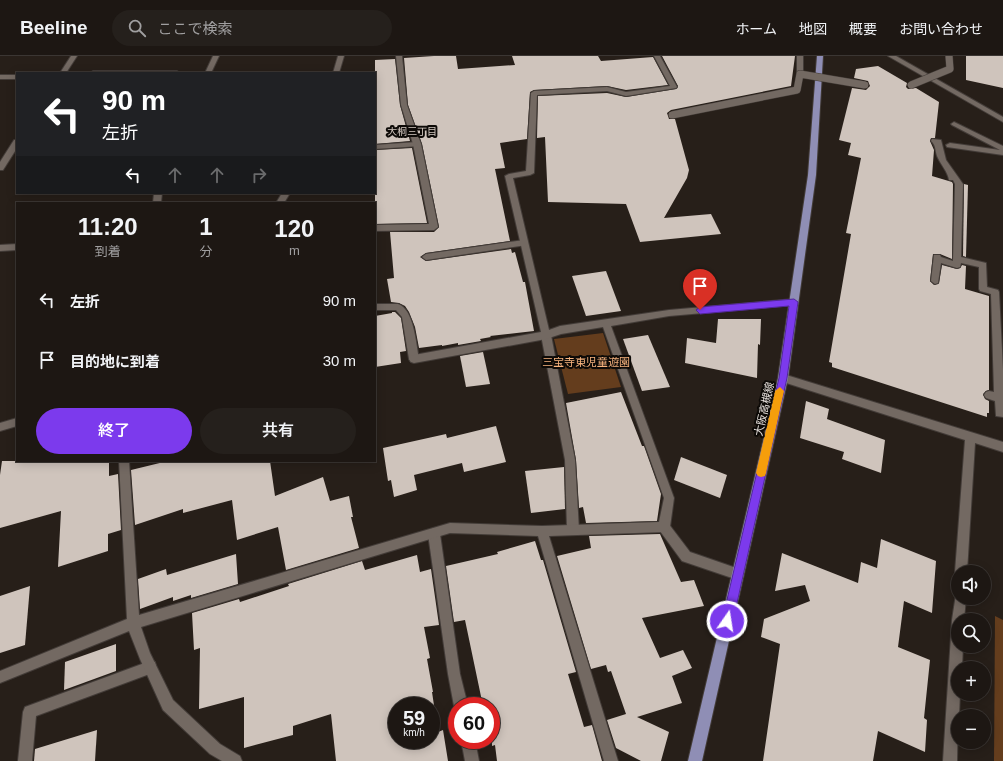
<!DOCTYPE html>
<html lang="ja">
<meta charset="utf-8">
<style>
:root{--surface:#1d1713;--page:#25201c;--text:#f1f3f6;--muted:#a09fa0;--line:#3b3633;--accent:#7c3aed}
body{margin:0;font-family:Helvetica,"Noto Sans JP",sans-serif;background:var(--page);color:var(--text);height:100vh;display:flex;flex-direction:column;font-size:15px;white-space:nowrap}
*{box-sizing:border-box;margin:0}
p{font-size:13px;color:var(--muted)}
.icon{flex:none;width:22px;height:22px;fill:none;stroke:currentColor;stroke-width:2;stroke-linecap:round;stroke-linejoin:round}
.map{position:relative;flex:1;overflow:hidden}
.side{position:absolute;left:16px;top:146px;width:360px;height:260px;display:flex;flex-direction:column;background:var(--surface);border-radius:0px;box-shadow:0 2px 10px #0003,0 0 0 1px var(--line)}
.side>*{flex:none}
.guide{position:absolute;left:16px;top:16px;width:360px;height:122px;border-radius:0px;box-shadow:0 2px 10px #0003,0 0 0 1px var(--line);background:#202124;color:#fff;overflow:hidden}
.controls{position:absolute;left:951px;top:509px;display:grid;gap:8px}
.controls a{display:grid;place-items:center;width:40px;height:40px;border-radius:50%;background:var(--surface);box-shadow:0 2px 10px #0003,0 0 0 1px var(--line);font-size:20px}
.speed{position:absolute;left:388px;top:641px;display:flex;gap:8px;font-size:20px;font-weight:700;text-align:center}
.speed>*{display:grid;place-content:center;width:52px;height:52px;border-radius:50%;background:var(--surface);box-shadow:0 2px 10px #0003,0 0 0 1px var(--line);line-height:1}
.speed small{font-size:10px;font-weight:400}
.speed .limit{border:6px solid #d22;background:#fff;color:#111}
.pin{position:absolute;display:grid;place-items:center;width:34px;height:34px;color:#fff;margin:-41px -17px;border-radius:50% 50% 50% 0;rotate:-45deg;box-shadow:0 0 4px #0007}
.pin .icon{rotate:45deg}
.me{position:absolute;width:44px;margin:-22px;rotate:13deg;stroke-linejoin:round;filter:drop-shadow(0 0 3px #0008)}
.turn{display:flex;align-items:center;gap:14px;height:84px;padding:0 20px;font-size:18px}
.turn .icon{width:52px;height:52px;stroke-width:2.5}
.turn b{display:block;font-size:28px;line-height:34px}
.lanes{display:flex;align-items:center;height:38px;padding:0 20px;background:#0003;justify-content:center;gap:20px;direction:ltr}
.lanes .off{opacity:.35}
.eta{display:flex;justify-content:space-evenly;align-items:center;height:68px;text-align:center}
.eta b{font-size:24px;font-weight:600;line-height:28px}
.button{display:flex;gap:8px;margin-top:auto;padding:8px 20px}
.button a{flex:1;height:46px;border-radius:24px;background:var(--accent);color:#fff;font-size:16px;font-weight:600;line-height:46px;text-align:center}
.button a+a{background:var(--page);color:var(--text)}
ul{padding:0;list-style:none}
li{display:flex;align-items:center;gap:12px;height:60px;padding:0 20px}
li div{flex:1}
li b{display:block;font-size:15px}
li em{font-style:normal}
header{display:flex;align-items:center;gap:24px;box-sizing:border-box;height:56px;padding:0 20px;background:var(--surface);border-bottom:1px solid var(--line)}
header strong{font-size:19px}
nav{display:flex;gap:22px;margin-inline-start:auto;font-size:14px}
.search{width:280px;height:36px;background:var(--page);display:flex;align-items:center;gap:10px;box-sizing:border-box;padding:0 14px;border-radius:22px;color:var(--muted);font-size:15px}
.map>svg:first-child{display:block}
.green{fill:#643d1d}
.building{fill:#cfc4bc;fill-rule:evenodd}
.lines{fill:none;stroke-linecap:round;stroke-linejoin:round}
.service-casing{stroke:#433c38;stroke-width:2}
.pedestrian-casing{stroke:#433c38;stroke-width:2}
.minor-casing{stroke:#433c38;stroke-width:2}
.tertiary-casing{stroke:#433c38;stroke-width:2}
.primary-casing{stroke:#433c38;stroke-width:2}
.service{fill:#736962;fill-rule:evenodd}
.pedestrian{fill:#736962;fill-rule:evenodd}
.minor{fill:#736962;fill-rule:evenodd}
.tertiary{fill:#736962;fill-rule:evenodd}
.primary{fill:#8f8eb5;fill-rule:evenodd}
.service-bridge-casing{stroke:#433c38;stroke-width:8;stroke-linecap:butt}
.service-bridge{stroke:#736962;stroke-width:7}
.route{fill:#7c3aed;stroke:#51269a}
.slow{fill:#f59e0b}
.labels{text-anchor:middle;stroke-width:4;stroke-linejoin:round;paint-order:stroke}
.far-neighbourhood-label{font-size:10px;fill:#d3c8c0;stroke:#0d0a07}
.park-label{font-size:11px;fill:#f8b47f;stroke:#0d0a07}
.street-label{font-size:11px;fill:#e5dfdb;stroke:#0d0a07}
</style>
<header>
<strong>Beeline</strong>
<div class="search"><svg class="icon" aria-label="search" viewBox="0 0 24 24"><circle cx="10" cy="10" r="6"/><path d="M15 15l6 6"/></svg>ここで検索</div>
<nav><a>ホーム</a><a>地図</a><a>概要</a><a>お問い合わせ</a></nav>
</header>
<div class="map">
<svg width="1003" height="705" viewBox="0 0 1003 705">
<rect width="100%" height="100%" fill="#271f19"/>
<g class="green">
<path d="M603 277 621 331 568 338 554 283Z"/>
<path d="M995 560 1003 564V705H994Z"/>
</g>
<g class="building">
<path d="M434 0H456L458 13 515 9 512 0H598L601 5 653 1 668 29 626 34 607 30 534 34 530 36 527 83 500 87 505 112 495 113 510 185 426 197 420 201 426 205 511 193 512 197 515 196 523 226H525L534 275 490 280 491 281 480 283 481 285 458 289V287L442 290V289L419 292 415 271 409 256 405 250 399 247 391 246 387 223 394 222 390 176H434L439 171 422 88 408 49 404 2Z"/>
<path d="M662 0H795L791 30 671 54 667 57 669 63H675L689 114 687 122 664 162 711 158 721 178 640 186 626 148 548 146 545 81 537 82 538 40 607 37 626 41 676 33 678 30Z"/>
<path d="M966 0H1003V32L966 24Z"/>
<path d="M395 3 400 49 410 85 375 88V4Z"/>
<path d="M878 10 907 27 906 31 908 33 916 32 939 46 935 82H931L930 85 934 94 932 120 952 126 953 128 952 203 940 198H933L930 225 934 229 939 227 942 209 957 213 960 212 962 209 966 210 965 233 989 240V334L986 335 983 338 985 343 989 345V357H987V361L832 311V307L829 306 851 178 846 177 861 102 848 99 851 87 839 84 852 32 866 34 870 30 868 25 854 22 856 13Z"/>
<path d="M412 92 427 167 375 168V94Z"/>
<path d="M964 128 968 129 966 201 963 200Z"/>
<path d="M606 215 621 255 586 260 572 220Z"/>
<path d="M392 256H395L401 262 406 295 400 296 401 307 375 311V260L392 257Z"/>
<path d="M718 263H761L760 289 758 288 757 322 685 307 687 282 716 287Z"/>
<path d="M648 279 670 331 642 335 623 283Z"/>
<path d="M483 296 490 328 466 331 460 300Z"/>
<path d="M621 336 642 390H644L661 438 657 465 586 467 583 451 579 452 576 404 566 347Z"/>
<path d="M806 345 829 353 827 363 885 384 881 417 842 403 844 396 800 382Z"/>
<path d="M496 370 506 406 464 416 462 407 414 419 417 434 394 441 391 424 388 425 383 392 446 378 447 382Z"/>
<path d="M681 401 727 419 720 442 674 424Z"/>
<path d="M2 405H109V420L118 418 121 474 108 478V495L58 511 61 455 0 472V419Z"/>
<path d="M168 405H270L275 440 323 421 330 445 349 440 353 461H351L359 492 286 514 278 471 237 484 232 444 183 457V453L135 469 131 414Z"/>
<path d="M564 411 565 453 531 457 525 415Z"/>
<path d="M660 478 681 526 694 524 704 550 642 562 660 602 683 594 692 612 672 620 682 647 637 661 669 676 661 705H641L616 692 607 664 626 658 611 615 608 616 606 609 591 613 557 500 591 492 589 480Z"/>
<path d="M881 483 936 505 932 557 904 545 898 591 930 604 924 662 927 664 925 696 878 675 873 705H763L780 588 761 581 764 563 810 545 805 529 775 535 782 497 858 527 861 506 877 512Z"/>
<path d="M535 485 541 504H543L576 616 568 618 584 671 592 669 602 705H497L495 689 492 690 491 650H483L465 564 454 566 446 510 498 498 497 496Z"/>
<path d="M236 498 238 528 191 542V539L173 545V541L140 553 138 523 166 513 167 519Z"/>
<path d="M417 499 420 516 431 513 439 569 424 571 430 602 427 603 433 636H432L438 676 443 674 448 705H336L331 658 293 670V679L244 692V641L199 653 200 592 194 594 192 557 239 543 240 546 289 530 288 528 362 505 365 514ZM397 650H431V684H397Z"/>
<path d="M30 530 25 589 0 597V540Z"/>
<path d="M116 588V615L64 634 65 606Z"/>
<path d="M97 674 95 705H34L35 693Z"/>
</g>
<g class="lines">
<g class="service-casing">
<g id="service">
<path d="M213 0H219L211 17H205Z"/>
<path d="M797 0H803V18L800 20 797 18Z"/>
<path d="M93 15H177L180 17H90Z"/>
<rect x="0" y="19" width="17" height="4"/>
<path d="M417 86 421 88 420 90 375 93V89Z"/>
<path d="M154 137H162L161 147H153Z"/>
<path d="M524 184 527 185 528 187 527 189 426 204 422 201 426 198Z"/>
<path d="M17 188V194L0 195V189Z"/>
<path d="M375 248H398C414 253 416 288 419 303L417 306H411L409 303 402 261 396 254H375Z"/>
<path d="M546 275 551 279 575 404 579 474 577 478 573 479 569 478 567 474 565 404 541 279Z"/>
<path d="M664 466 668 467 690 496 742 514 744 518 742 522 738 524 682 505 660 475 658 471 660 467Z"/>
<path d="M434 472 438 474 440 478 460 618 468 650H457V655L454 650 448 618 428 478 430 474Z"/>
<path d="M150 605 155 606 156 611 155 616 36 660 32 705H18L23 656 25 651Z"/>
<path d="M461 684H475L479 705H465Z"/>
</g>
</g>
<g class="pedestrian-casing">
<g id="pedestrian">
<path d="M954 66 1003 90V99L947 91 946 89 950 87 1000 94 952 69 951 68Z"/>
<path d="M932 83 941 84 946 104 963 128 961 201 986 207 987 231 998 234 999 236 1003 314V361L996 360 995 345 986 342 984 339 986 336 989 335 994 336 991 238 980 235 979 233V211L961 207 960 211 957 212 941 207 938 227 935 228 931 225 934 199H940L941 201 953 205 955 128 953 124H949C948 116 941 109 937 100 935 94 936 89 931 85Z"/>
</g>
</g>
<g class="minor-casing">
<g id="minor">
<path d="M71 0H77L66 17H60Z"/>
<path d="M338 0H344L339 17H333Z"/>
<path d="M396 0H402L407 49 421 88 438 171 434 174 375 175V169L429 168 413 88 401 49Z"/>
<path d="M654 0H660L677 31 676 32 626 40 607 35 537 39 534 117 530 119 513 122 549 274 560 270 669 254 794 243 798 246 794 249 669 260 611 270 674 442 670 471 668 475 664 476 549 480 618 705H604L538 480 450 477 141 571 150 597 173 644 220 688 240 700 242 705H222L210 698 163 654 140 603 129 575 0 627V615L127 563 119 405H129L139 559 450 467 542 470 659 466 664 442 603 271 561 278 546 283 414 307 411 306 409 303 411 300 414 299 541 276 505 120 509 118 526 115 531 37 534 35 607 31 626 36 670 30Z"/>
<path d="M14 84H17V92L3 114H0V106Z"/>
<path d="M282 137H290L284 147H276Z"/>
<path d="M783 318 1003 386V396L975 387 967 516H958V521L955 516 965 384 780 325 778 322 780 319Z"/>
<path d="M17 362V370L0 375V367Z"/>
<path d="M958 537V542H966L964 564H958V590H963L962 612H958V638H960L959 660H958L957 705H943L952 564 956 538Z"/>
</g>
</g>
<g class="tertiary-casing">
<path id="tertiary" d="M888 0H896L1003 61V66Z"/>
</g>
<g class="primary-casing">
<path id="primary" d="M817 0H823L816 119 788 322 702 705H688L778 322 808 119Z"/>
</g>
<use href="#service" class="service"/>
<use href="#pedestrian" class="pedestrian"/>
<use href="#minor" class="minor"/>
<use href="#tertiary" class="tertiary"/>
<use href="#primary" class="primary"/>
<g class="service-bridge-casing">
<g id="service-bridge">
<path d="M911 29 950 13 949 0"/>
<path d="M672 59 797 34 800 18 865 29"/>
</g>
</g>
<use href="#service-bridge" class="service-bridge"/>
</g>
<path class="route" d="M794 243 798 246 787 322 733 565 731 569 727 570 723 569 722 565 779 322 789 250 700 258 696 254 700 251Z"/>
<path class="slow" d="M780 331 784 335 766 417 765 420 761 421 758 420 756 417 775 335Z"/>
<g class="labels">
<g class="far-neighbourhood-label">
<text x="412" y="79">大桐三丁目</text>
</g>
<g class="park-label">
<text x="586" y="310">三宝寺東児童遊園</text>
</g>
<g class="street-label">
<text transform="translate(764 353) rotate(-77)" y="4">大阪高槻線</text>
</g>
</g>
</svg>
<div class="controls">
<a><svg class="icon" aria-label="sound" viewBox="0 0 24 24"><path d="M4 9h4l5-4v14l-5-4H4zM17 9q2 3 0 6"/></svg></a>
<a><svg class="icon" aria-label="search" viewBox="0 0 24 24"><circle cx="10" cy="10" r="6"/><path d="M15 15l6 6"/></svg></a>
<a>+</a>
<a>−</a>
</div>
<div class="speed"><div>59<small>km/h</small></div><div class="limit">60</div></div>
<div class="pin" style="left:700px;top:254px;background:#d93025"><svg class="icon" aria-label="arrive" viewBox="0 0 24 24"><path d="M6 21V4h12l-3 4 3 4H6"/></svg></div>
<svg class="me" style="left:727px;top:565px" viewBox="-20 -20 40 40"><circle r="17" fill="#7c3aed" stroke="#fff" stroke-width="3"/><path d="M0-11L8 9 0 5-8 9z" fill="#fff"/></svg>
<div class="guide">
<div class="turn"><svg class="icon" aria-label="left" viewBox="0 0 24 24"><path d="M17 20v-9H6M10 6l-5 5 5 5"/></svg><div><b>90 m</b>左折</div></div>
<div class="lanes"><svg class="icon" aria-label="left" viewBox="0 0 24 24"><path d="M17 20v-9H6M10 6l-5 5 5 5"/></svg><svg class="icon off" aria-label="ahead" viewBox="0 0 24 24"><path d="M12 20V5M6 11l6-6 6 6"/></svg><svg class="icon off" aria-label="ahead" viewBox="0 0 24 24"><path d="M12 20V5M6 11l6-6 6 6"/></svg><svg class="icon off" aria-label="right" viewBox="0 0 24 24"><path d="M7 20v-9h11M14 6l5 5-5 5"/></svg></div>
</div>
<section class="side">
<div class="eta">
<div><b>11:20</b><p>到着</p></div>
<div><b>1</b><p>分</p></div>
<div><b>120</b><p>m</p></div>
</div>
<ul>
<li><svg class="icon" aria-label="left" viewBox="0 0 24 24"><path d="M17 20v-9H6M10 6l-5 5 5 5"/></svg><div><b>左折</b></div><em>90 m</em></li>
<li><svg class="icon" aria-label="arrive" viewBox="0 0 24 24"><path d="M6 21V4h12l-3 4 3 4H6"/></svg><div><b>目的地に到着</b></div><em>30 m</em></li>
</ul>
<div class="button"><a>終了</a><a>共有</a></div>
</section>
</div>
